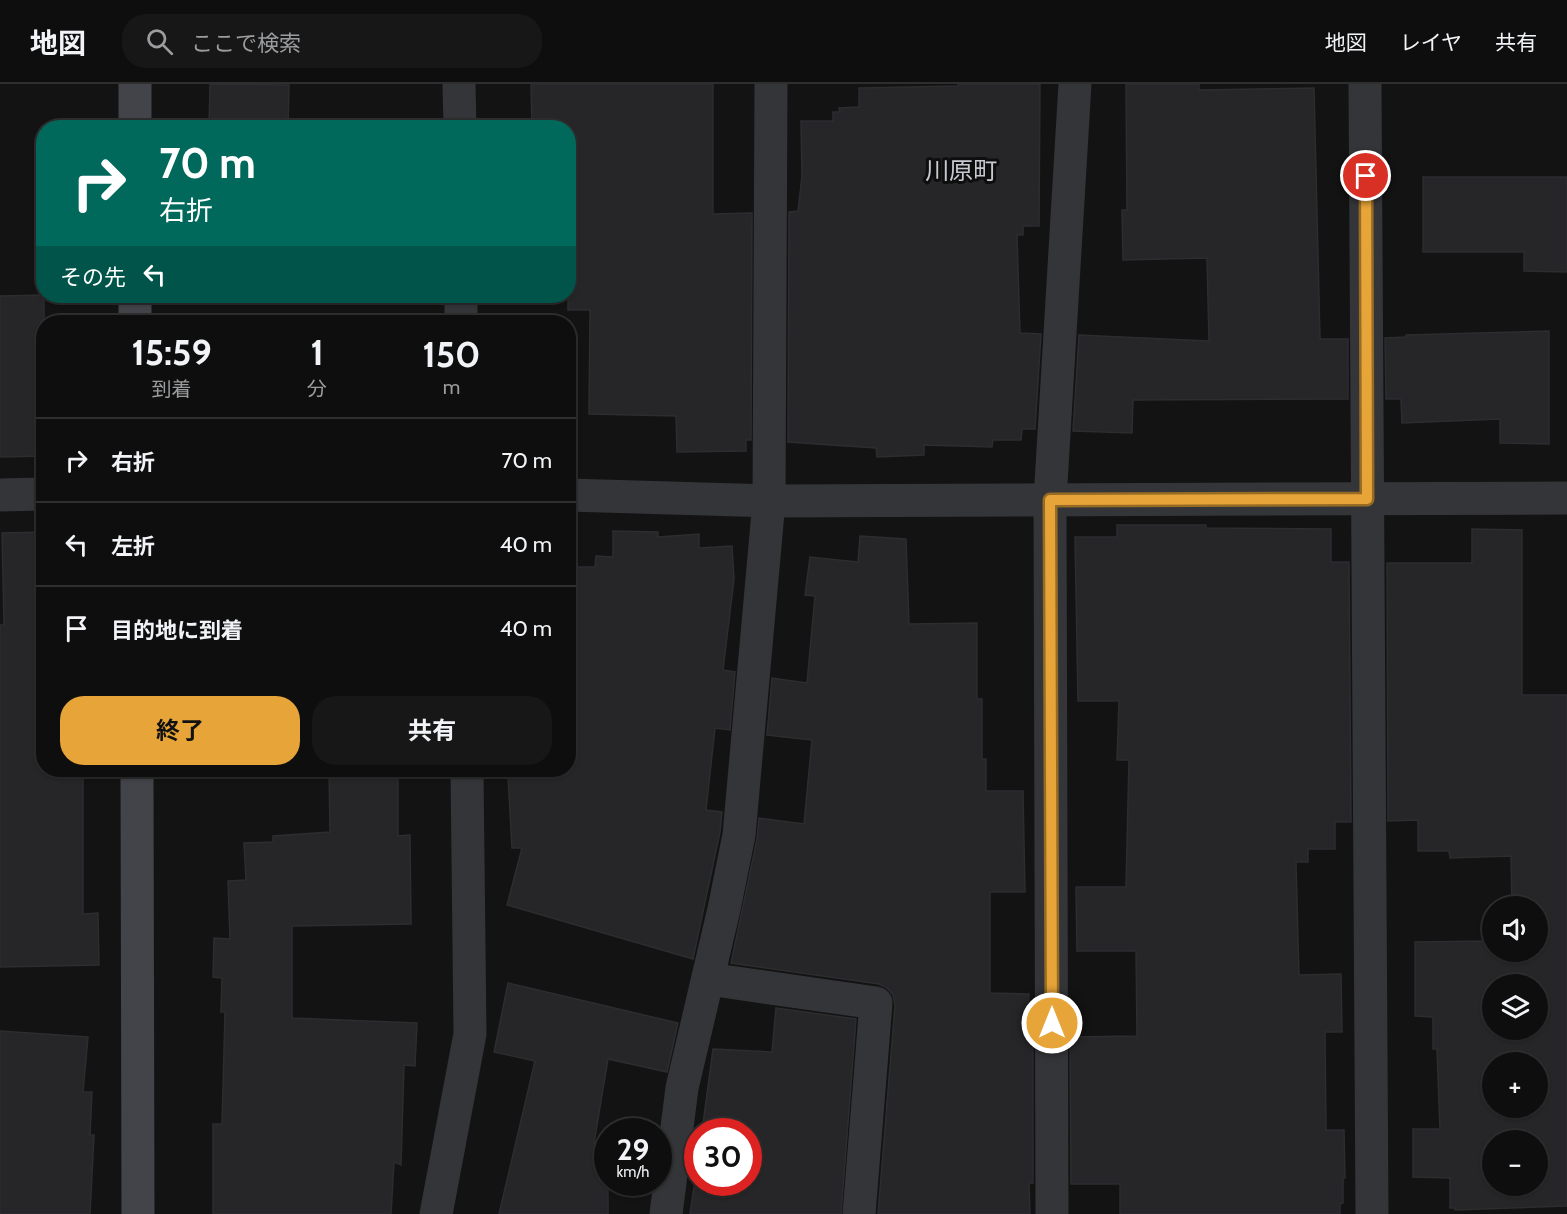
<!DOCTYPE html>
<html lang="ja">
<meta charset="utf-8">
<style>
:root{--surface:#0e0e0f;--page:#171718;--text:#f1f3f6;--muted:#9b9c9e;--line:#2e2e2f;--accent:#e7a438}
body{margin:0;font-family:Cabin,"Noto Sans JP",sans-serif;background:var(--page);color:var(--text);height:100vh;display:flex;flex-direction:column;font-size:22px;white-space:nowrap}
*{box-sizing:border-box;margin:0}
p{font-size:20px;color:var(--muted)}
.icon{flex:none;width:33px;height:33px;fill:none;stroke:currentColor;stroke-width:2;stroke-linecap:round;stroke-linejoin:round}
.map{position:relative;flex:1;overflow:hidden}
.side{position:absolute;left:36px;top:231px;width:540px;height:462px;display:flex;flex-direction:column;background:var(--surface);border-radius:24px;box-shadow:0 2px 4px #0004,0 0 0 2px var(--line)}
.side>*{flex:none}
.guide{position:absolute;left:36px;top:36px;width:540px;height:183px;border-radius:24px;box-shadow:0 2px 4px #0004,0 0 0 2px var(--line);background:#00695c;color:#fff;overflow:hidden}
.controls{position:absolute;left:1482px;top:812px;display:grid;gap:12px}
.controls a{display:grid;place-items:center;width:66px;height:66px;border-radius:50%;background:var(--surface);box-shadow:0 2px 4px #0004,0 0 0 2px var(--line);font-size:30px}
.speed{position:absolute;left:594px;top:1034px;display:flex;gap:12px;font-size:30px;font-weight:700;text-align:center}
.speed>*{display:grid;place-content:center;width:78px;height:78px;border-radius:50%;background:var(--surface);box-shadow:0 2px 4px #0004,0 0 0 2px var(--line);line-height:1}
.speed small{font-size:15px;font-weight:400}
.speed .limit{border:9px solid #d22;background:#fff;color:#111}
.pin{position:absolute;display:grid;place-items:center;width:51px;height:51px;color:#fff;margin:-26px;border:3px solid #fff;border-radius:50%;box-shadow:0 2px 6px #0007}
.me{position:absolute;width:66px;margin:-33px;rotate:0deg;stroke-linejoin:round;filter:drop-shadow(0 0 4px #0008)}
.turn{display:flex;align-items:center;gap:21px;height:126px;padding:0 24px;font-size:27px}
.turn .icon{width:78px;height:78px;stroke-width:2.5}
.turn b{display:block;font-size:42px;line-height:51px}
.then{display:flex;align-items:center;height:57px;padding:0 24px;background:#0003;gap:12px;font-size:22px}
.eta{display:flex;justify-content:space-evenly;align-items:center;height:102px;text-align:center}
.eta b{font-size:36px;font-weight:700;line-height:42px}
.button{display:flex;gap:12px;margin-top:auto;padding:12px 24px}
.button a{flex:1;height:69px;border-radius:24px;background:var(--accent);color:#111;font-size:24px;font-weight:700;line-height:69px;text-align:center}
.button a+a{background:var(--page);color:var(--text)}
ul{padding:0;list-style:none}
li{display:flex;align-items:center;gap:18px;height:84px;padding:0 24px;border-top:2px solid var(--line)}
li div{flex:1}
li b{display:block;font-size:22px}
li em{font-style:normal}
header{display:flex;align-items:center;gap:36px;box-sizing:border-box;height:84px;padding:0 30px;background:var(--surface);border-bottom:2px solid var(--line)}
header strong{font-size:28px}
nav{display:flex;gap:33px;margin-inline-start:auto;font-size:21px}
.search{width:420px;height:54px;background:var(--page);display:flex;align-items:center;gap:15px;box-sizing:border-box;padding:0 21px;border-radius:24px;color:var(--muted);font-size:22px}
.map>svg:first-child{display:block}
.building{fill:#262628;stroke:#2d2d30;stroke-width:1.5;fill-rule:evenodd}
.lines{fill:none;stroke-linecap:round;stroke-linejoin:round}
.street{stroke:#343539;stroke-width:33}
.secondary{stroke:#424449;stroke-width:33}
.route-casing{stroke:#966b24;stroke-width:15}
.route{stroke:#e7a438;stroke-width:10}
.labels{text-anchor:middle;stroke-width:6;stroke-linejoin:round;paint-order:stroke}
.quarter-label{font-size:24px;fill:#c6c9d0;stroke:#0e0e0f}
</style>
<header>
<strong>地図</strong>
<div class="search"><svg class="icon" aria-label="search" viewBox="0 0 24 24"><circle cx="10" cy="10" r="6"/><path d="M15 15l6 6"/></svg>ここで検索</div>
<nav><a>地図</a><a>レイヤ</a><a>共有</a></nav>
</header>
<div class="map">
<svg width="1567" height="1130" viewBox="0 0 1567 1130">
<rect width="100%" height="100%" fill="#131314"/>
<g class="building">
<path d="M210 0 289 1 288 44H209Z"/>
<path d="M531 0H713V130L752 129 751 356H746V367L677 368 676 332 589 330 590 226H568V44H532Z"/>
<path d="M958 0H1040L1039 142H1023V151H1017L1020 249 1041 250 1035 345H1022L1021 356H993L992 363 924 361V371L877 373 876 364 788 358 789 128 798 127 802 92 801 37H833V28H840L839 24 859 23V4L958 2Z"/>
<path d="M1126 0H1199V6L1314 4 1320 255H1348V315L1133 316 1132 349 1073 347 1079 251 1209 257 1207 174 1123 176 1122 126H1127Z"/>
<path d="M1423 93H1567V188L1524 187V168H1423Z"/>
<path d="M44 211V372L0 373V212Z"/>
<path d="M1549 247V360L1500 359V335L1402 339 1401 315H1386L1385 254 1406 253V251Z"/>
<path d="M1117 441H1206V444L1331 445V478H1349L1351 738H1335V765H1308V778H1296L1299 891 1341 890 1342 948H1325L1326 1046H1344L1345 1094H1343V1119L1340 1120V1130H1120V1100H1071L1070 953 1137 952 1136 867H1077L1076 803H1126L1129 676H1117L1119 617H1078L1075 453H1117Z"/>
<path d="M1472 445 1522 446V611H1567V1122L1455 1126V1124H1450V1094L1413 1093V1045H1440L1437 965H1433V933L1415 932V858L1492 857V867H1538V822H1512L1511 772 1450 774 1449 767H1418V736L1388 737 1387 479H1472ZM1492 900H1538V945H1492ZM1492 978H1538V1023H1492ZM1492 1056H1538V1101H1492Z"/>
<path d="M613 447 658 448V453L699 450V464L732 462 734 495 723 586 735 588 730 646 715 644 706 726 722 728 720 748 693 875 507 821 522 764H512L508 692 568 690V483H595L596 472 613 473Z"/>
<path d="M44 448V686H83V830L98 829 99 881 0 883V541H4L2 449Z"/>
<path d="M860 452 906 455 909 540 977 539V615H982V675H986V707H1023L1025 808H990V909L1029 910 1027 953H1033V1099H1029L1030 1130H878L895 921 893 911 887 904 879 900 731 879 757 755 759 734 804 740 812 656 767 651 772 594 807 599 815 512 805 511 810 473 858 478Z"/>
<path d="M329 686H398V752L410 751 411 840 292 842V934L417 939 415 982 404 981 401 1081 394 1078 391 1130H213V1040H222L225 928H221L222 894 213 893 214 854 230 855 228 797 246 796 244 759 273 758V752L330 748Z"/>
<path d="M508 899 678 939 667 988 608 975 594 1059 608 1061V1130H499L535 977 494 968Z"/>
<path d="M776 924 856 935 841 1130H690L698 1077V1098H748V1047H702L713 965 772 968Z"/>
<path d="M0 947 88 953 83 1008H92L90 1051H94L90 1130H0Z"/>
</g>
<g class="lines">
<g class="street">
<path d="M459 0 460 44"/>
<path d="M1365 0 1372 1130"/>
<path d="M461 212V238"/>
<path d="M0 411 44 410"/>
<path d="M568 411 769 417 1567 414"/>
<path d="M708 895 876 919 859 1130"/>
<path d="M436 1130 470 950 467 686"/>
<path d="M666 1130 682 1004 724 825 739 751 769 417 771 0"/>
<path d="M1052 1130 1050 416 1075 0"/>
</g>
<g class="secondary">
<path d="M135 0V44"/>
<path d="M135 212V238"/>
<path d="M137 686 138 1130"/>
</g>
</g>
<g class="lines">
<g class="route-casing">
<path id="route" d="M1052 939 1050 416 1367 415 1366 92"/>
</g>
<use href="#route" class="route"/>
</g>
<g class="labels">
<g class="quarter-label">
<text x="961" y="95">川原町</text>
</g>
</g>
</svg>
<div class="controls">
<a><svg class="icon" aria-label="sound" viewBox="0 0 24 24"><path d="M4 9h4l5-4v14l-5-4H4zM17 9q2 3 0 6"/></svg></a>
<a><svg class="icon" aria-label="layers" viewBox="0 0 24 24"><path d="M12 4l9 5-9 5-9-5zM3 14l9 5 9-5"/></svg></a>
<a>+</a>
<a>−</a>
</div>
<div class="speed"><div>29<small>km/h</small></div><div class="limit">30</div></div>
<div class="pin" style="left:1366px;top:92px;background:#d93025"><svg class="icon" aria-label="arrive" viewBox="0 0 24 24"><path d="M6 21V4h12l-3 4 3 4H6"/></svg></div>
<svg class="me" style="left:1052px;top:939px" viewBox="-20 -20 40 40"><circle r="17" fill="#e7a438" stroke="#fff" stroke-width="3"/><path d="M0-11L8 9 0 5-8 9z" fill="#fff"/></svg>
<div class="guide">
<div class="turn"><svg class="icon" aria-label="right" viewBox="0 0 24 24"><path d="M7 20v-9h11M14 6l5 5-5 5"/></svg><div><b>70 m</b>右折</div></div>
<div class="then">その先<svg class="icon" aria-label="left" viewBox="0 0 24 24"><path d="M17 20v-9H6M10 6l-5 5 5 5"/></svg></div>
</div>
<section class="side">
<div class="eta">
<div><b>15:59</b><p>到着</p></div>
<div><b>1</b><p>分</p></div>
<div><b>150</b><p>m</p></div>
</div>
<ul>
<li><svg class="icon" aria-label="right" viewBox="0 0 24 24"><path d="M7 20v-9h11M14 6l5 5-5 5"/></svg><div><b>右折</b></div><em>70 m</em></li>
<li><svg class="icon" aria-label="left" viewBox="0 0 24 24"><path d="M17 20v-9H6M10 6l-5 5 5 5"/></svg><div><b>左折</b></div><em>40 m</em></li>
<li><svg class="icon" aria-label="arrive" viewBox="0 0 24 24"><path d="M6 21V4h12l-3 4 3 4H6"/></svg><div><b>目的地に到着</b></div><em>40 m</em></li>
</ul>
<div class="button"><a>終了</a><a>共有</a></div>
</section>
</div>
